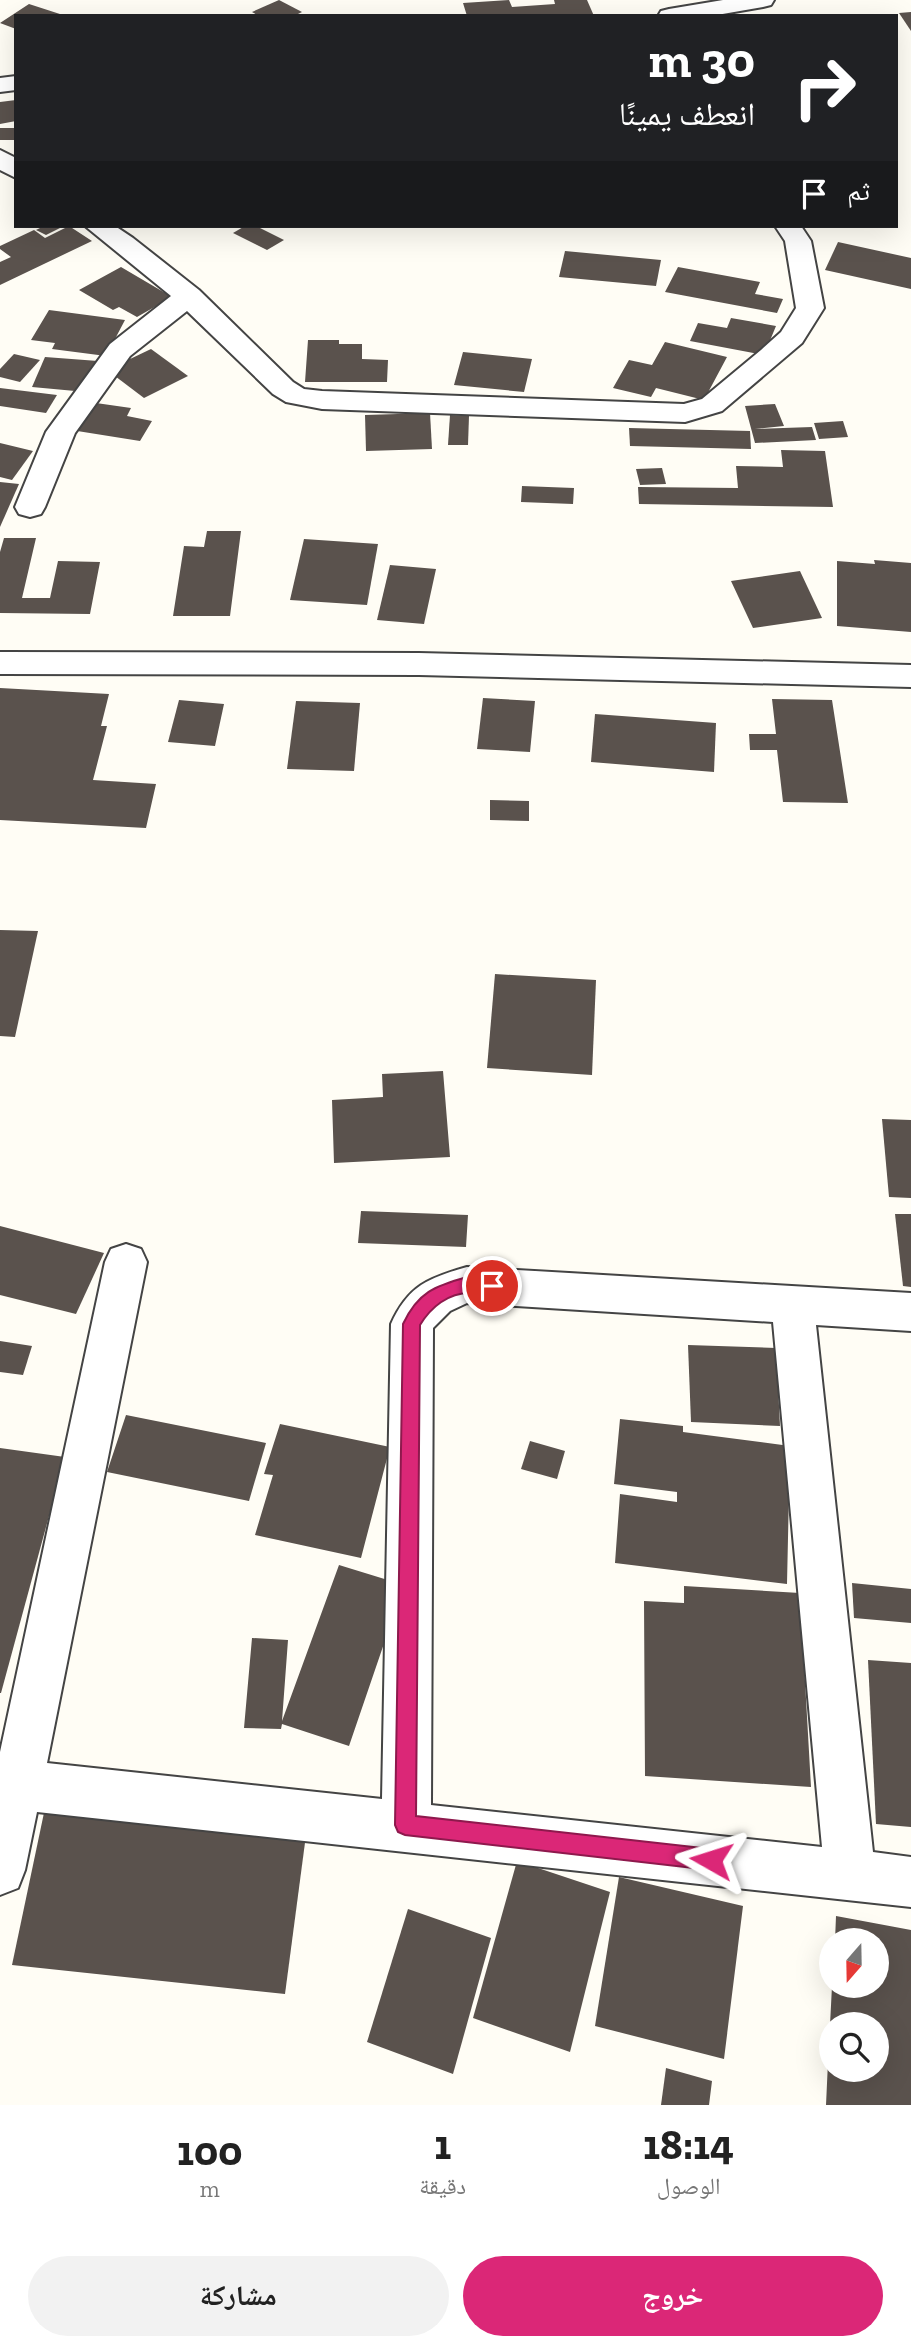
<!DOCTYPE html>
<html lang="ar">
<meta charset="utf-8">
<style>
:root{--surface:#fff;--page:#f2f2f2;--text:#222;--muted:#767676;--accent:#db2777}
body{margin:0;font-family:"Zilla Slab","Noto Naskh Arabic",serif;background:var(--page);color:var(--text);direction:rtl;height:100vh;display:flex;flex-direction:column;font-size:26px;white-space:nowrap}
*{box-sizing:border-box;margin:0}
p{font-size:23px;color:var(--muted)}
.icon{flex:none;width:38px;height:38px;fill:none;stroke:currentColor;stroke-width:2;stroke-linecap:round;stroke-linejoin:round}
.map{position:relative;height:2105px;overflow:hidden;direction:ltr}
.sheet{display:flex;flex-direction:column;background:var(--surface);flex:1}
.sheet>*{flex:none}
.guide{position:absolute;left:14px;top:14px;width:884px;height:214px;border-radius:0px;box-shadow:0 7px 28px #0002;direction:rtl;background:#202124;color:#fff;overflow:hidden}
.needle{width:46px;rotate:200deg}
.buttons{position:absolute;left:819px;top:1928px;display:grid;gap:14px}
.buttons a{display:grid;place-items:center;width:70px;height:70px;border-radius:50%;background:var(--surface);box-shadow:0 7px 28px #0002;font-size:35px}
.pin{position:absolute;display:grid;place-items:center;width:60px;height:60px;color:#fff;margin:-30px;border:4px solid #fff;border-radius:50%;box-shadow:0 2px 7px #0007}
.me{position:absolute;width:77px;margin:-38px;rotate:276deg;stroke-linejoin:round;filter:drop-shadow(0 0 5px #0008)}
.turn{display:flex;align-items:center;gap:24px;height:147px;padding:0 28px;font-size:32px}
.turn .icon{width:91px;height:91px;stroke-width:2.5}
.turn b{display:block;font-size:49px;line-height:60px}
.then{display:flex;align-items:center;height:66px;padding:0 28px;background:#0003;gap:14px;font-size:26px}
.eta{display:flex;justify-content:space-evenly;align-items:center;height:119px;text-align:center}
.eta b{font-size:42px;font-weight:700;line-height:49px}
.action{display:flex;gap:14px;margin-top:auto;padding:14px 28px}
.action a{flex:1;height:80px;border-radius:42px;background:var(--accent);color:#fff;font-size:28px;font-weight:700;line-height:80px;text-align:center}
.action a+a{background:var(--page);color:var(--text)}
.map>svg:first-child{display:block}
.building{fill:#5a524d}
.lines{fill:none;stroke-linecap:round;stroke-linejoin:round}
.minor-casing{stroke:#444;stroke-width:4}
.minor{fill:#fff;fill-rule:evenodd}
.route{fill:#db2777;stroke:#8e194d;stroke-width:2}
</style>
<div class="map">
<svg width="911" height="2105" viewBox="0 0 911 2105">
<rect width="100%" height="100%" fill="#fffdf5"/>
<g class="building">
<path d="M279 0 302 12 294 16H259L252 12Z"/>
<path d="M509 0 512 7 555 4 554 0H587L594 16H467L463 3Z"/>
<path d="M29 4 63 15V16H16V29L0 23Z"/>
<path d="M911 12V31L899 13Z"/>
<path d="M16 100V121L0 124V102Z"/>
<rect x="0" y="128" width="16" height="12"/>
<path d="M44 226H64L46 235 36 230Z"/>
<path d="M69 226 92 241 0 285V262L11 257 0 249V246L34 230 45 238Z"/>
<path d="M245 226H256L284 240 267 250 233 233Z"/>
<path d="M838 242 911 258V289L825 270Z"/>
<path d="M565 251 661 260 656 286 559 277Z"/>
<path d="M121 267 172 297 137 317 119 307 113 310 79 290Z"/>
<path d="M678 267 760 282 755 294 783 299 777 313 665 292Z"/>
<path d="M49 310 125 320 106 356 52 349 55 343 31 340Z"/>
<path d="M731 318 776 326 764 355 690 341 698 323 727 328Z"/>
<path d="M308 340H339V344H362V359L388 360 387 382H305Z"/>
<path d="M665 342 727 357 704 400 656 388 651 397 613 388 629 360 652 365Z"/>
<path d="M151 349 188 376 144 398 107 370Z"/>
<path d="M463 352 532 359 524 392 454 385Z"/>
<path d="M14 354 40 360 20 382 0 377V369Z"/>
<path d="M45 357 98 361 86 392 32 387Z"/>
<path d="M0 388 57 395 46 413 0 406Z"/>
<path d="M89 402 131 408 127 416 152 421 140 441 71 430Z"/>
<path d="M775 404 784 426 755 429 812 427 816 440 755 443 745 406Z"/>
<path d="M430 413 432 449 366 451 365 415Z"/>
<path d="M450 415 469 416 468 445H448Z"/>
<path d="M843 421 848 437 819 439 814 423Z"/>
<path d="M629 428 750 431 751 449 630 446Z"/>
<path d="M0 443 33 451 12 480 0 477Z"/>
<path d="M781 450 825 451 833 507 639 504 638 487 738 488 736 466 783 467Z"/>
<path d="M662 468 666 484 640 485 636 469Z"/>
<path d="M0 482 19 484 0 527Z"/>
<path d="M522 486 574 488 573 504 521 502Z"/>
<path d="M207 531H241L230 616H173L184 546 204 547Z"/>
<path d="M4 538H36L22 598H50L58 561 100 562 90 614 0 613V552Z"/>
<path d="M304 539 378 544 367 605 290 600Z"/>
<path d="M874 560 911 563V632L837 626V561L875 564Z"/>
<path d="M390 565 436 569 424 624 377 620Z"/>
<path d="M800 571 822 618 753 628 731 581Z"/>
<path d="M0 688 109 694 101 726H107L93 780 156 784 146 828 0 820Z"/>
<path d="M483 698 535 701 530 752 477 749Z"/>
<path d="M772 699 832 700 848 803 783 802 777 750H750L749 734H776Z"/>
<path d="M179 700 224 704 215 746 168 742Z"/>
<path d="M296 701 360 703 354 771 287 769Z"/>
<path d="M595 714 716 723 714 772 591 762Z"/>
<path d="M490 800 529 801V821L490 820Z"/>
<path d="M0 930 38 931 15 1037 0 1036Z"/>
<path d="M495 974 596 980 592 1075 487 1068Z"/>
<path d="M443 1071 450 1157 334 1163 332 1100 383 1097 382 1074Z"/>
<path d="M882 1119 911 1120V1198L889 1197Z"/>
<path d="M361 1211 468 1215 466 1247 358 1243Z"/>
<path d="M895 1214H911V1287L903 1286Z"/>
<path d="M0 1226 104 1253 76 1314 0 1295Z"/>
<path d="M0 1341 32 1346 23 1375 0 1372Z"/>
<path d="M688 1345 776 1348 780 1426 691 1422Z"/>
<path d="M126 1415 266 1443 249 1501 107 1472Z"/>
<path d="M620 1419 683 1426V1432L790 1446 787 1584 615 1563 620 1494 677 1502V1492L614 1484Z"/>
<path d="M280 1424 390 1447 361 1558 255 1535 273 1475 264 1474Z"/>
<path d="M530 1441 565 1451 557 1479 521 1469Z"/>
<path d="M0 1448 65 1457 1 1693H0Z"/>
<path d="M339 1565 404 1585 349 1746 282 1724 281 1729 244 1728 252 1638 288 1640 282 1721Z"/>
<path d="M852 1583 911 1589V1623L854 1618Z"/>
<path d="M684 1586 800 1593 811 1787 645 1776 644 1601 684 1603Z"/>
<path d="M868 1660 911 1663V1827L876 1824Z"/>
<path d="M45 1808 306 1835 285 1994 12 1965Z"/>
<path d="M517 1861 610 1892 570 2052 473 2018Z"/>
<path d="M619 1877 743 1906 724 2059 595 2026Z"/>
<path d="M408 1909 491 1938 453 2074 367 2042Z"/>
<path d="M836 1916 911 1930V2105H826L829 2040H831V2070H877V2025H830L832 1986H877V1941H835Z"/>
<path d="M666 2068 712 2081 709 2105H661Z"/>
</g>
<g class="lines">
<g class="minor-casing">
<g id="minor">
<path d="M723 0H774L771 5 763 7 711 16H658L661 11 669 9Z"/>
<path d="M16 76V90L0 92V78Z"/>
<path d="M0 150 16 158V178L0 170Z"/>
<path d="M85 226H115L133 238 199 290 293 382 304 389 322 391 684 404 702 399 761 350 781 332 796 308 785 241 775 226H801L811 241 824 308 802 343 722 411 685 422 322 409 286 402 273 394 187 311 130 356 75 433 45 507 41 514 30 517 19 514 15 507 46 432 110 344 171 296Z"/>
<path d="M0 652 419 653 911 665V687L419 675 0 674Z"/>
<path d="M126 1244 141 1249 147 1262 47 1763 382 1799 391 1324C408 1286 428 1278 467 1267L911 1293V1331L816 1325 873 1852 911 1857V1907L37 1812 25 1870 18 1888 0 1895V1752L105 1262 111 1249ZM467 1303 773 1322 822 1847 431 1805 433 1328 450 1311Z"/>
</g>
</g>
<use href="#minor" class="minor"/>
</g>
<path class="route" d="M467 1277 499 1281 501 1286 499 1292C489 1295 480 1293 470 1293 448 1293 431 1307 420 1325L416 1816 711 1849 718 1852 721 1860 718 1867 711 1870 405 1835 398 1832 395 1825 403 1324C418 1292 435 1286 467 1277Z"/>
</svg>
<div class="buttons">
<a><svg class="needle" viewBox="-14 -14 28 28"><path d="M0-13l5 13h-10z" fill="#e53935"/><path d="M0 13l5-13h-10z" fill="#767676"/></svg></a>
<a><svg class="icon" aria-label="search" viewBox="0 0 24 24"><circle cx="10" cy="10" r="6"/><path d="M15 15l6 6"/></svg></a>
</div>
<div class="pin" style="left:492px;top:1286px;background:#d93025"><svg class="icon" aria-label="arrive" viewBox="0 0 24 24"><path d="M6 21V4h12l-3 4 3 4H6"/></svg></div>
<svg class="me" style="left:711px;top:1860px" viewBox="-20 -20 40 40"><path d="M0-17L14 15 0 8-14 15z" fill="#db2777" stroke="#fff" stroke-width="4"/></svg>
<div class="guide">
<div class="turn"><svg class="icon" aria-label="right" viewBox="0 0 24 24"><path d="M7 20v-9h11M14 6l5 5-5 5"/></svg><div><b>30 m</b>انعطف يمينًا</div></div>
<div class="then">ثم<svg class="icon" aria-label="arrive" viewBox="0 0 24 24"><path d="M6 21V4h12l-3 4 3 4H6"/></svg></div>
</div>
</div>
<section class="sheet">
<div class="eta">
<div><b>18:14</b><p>الوصول</p></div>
<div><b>1</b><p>دقيقة</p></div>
<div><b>100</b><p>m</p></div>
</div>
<div class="action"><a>خروج</a><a>مشاركة</a></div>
</section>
